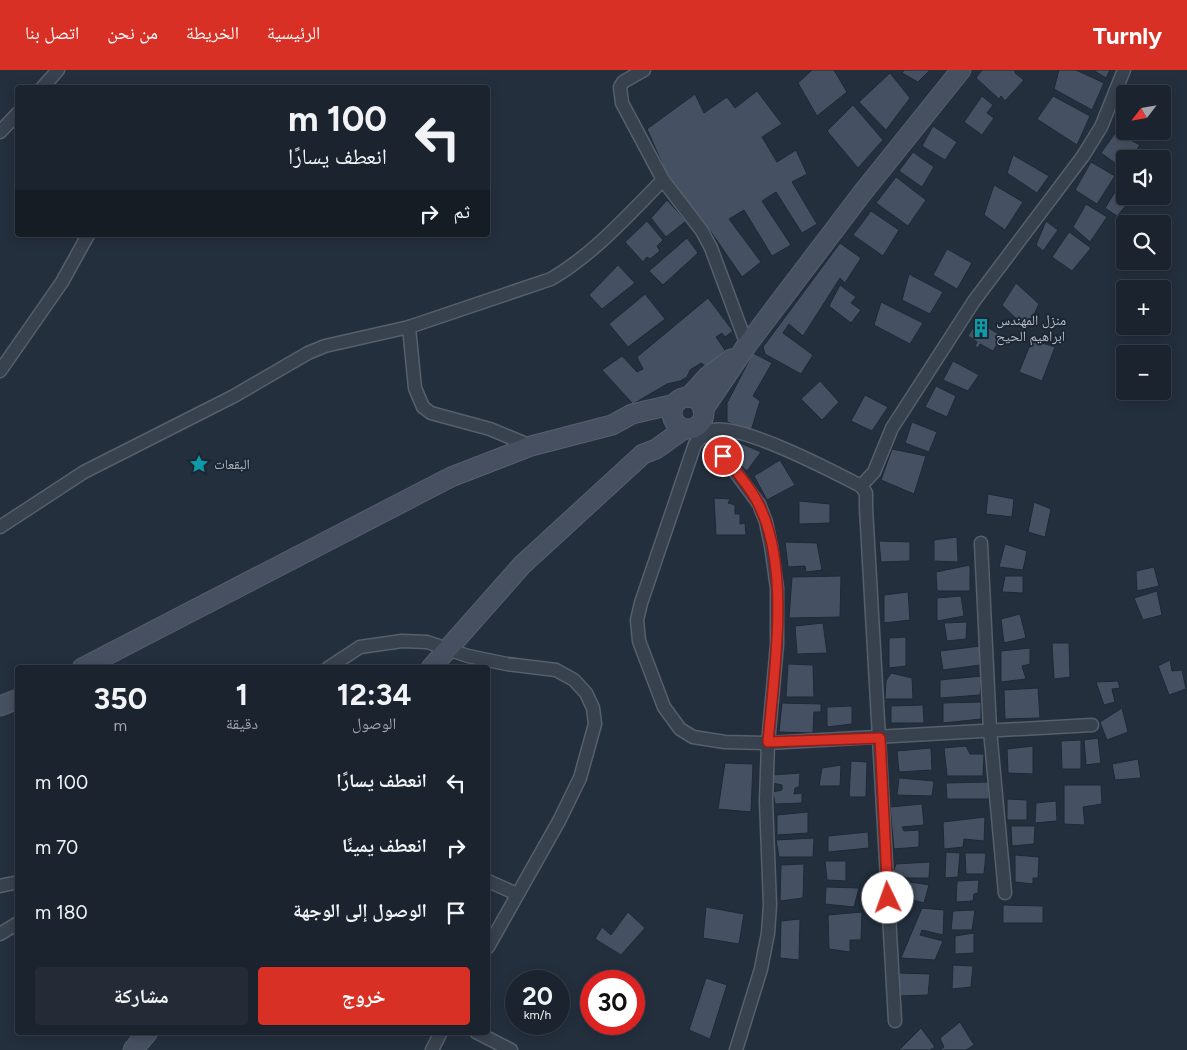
<!DOCTYPE html>
<html lang="ar">
<meta charset="utf-8">
<style>
:root{--surface:#1b232e;--page:#242b36;--text:#f1f3f6;--muted:#a0a4aa;--line:#39404a;--accent:#d93025}
body{margin:0;font-family:Figtree,"Noto Naskh Arabic",sans-serif;background:var(--page);color:var(--text);direction:rtl;height:100vh;display:flex;flex-direction:column;font-size:19px;white-space:nowrap}
*{box-sizing:border-box;margin:0}
p{font-size:16px;color:var(--muted)}
.icon{flex:none;width:28px;height:28px;fill:none;stroke:currentColor;stroke-width:2;stroke-linecap:round;stroke-linejoin:round}
.map{position:relative;flex:1;overflow:hidden;direction:ltr}
.details{position:absolute;left:15px;top:595px;width:475px;height:370px;display:flex;flex-direction:column;background:var(--surface);border-radius:5px;box-shadow:0 2px 12px #0003,0 0 0 1px var(--line);direction:rtl}
.details>*{flex:none}
.top-card{position:absolute;left:15px;top:15px;width:475px;height:152px;border-radius:5px;box-shadow:0 2px 12px #0003,0 0 0 1px var(--line);direction:rtl;background:#1b232e;color:var(--text);overflow:hidden}
.needle{width:32px;rotate:239deg}
.tools{position:absolute;left:1116px;top:15px;display:grid;gap:10px}
.tools a{display:grid;place-items:center;width:55px;height:55px;border-radius:5px;background:var(--surface);box-shadow:0 2px 12px #0003,0 0 0 1px var(--line);font-size:25px}
.speed{position:absolute;left:505px;top:900px;display:flex;gap:10px;font-size:25px;font-weight:700;text-align:center}
.speed>*{display:grid;place-content:center;width:65px;height:65px;border-radius:50%;background:var(--surface);box-shadow:0 2px 12px #0003,0 0 0 1px var(--line);line-height:1}
.speed small{font-size:12px;font-weight:400}
.speed .limit{border:8px solid #d22;background:#fff;color:#111}
.pin{position:absolute;display:grid;place-items:center;width:42px;height:42px;color:#fff;margin:-21px;border:2px solid #fff;border-radius:50%;box-shadow:0 1px 5px #0007}
.me{position:absolute;width:55px;margin:-28px;rotate:357deg;stroke-linejoin:round;filter:drop-shadow(0 0 4px #0008)}
.turn{display:flex;align-items:center;gap:18px;height:105px;padding:0 20px;font-size:22px}
.turn .icon{width:65px;height:65px;stroke-width:2.5}
.turn b{display:block;font-size:35px;line-height:42px}
.then{display:flex;align-items:center;height:48px;padding:0 20px;background:#0003;gap:10px;font-size:19px}
.eta{display:flex;justify-content:space-evenly;align-items:center;height:85px;text-align:center}
.eta b{font-size:30px;font-weight:700;line-height:35px}
.button{display:flex;gap:10px;margin-top:auto;padding:10px 20px}
.button a{flex:1;height:58px;border-radius:5px;background:var(--accent);color:#fff;font-size:20px;font-weight:700;line-height:58px;text-align:center}
.button a+a{background:var(--page);color:var(--text)}
ul{padding:0;list-style:none}
li{display:flex;align-items:center;gap:15px;height:65px;padding:0 20px}
li div{flex:1}
li b{display:block;font-size:19px}
li em{font-style:normal}
header{display:flex;align-items:center;gap:30px;box-sizing:border-box;height:70px;padding:0 25px;background:var(--accent);color:#fff}
header strong{font-size:24px}
nav{display:flex;gap:28px;margin-inline-start:auto;font-size:18px}
.map>svg:first-child{display:block}
.building{fill:#455162;stroke:#1f2835}
.lines{fill:none;stroke-linecap:round;stroke-linejoin:round}
.street-casing{stroke:#565f6c;stroke-width:15}
.secondary-casing{stroke:#565f6c;stroke-width:21}
.street{stroke:#38414e;stroke-width:12}
.secondary{stroke:#465061;stroke-width:19}
.route-casing{stroke:#8d1f18;stroke-width:12}
.route{stroke:#d93025;stroke-width:9}
.labels{text-anchor:middle;stroke-width:4;stroke-linejoin:round;paint-order:stroke}
.poi-label{font-size:14px;fill:#b4bcc9;stroke:#1d2633;text-anchor:start}
</style>
<header>
<strong>Turnly</strong>
<nav><a>الرئيسية</a><a>الخريطة</a><a>من نحن</a><a>اتصل بنا</a></nav>
</header>
<div class="map">
<svg width="1187" height="980" viewBox="0 0 1187 980">
<rect width="100%" height="100%" fill="#242f3e"/>
<g class="building">
<path d="M812 0H834L847 22 817 46 798 13Z"/>
<path d="M904 0H930L918 12 902 3Z"/>
<path d="M982 0H1015V3L1024 10 1005 31 1001 26 999 29 976 8Z"/>
<path d="M1059 0H1076L1104 13 1092 40 1054 19Z"/>
<path d="M1093 0H1110L1106 8Z"/>
<path d="M890 3 910 28 886 60 859 32Z"/>
<path d="M757 21 782 54 762 67 777 92 796 80 807 104 792 112 817 154 802 163 776 122 762 131 791 175 772 186 744 140 729 149 761 192 742 207 709 159 669 109 647 59 695 24 704 43 727 27 735 38Z"/>
<path d="M982 26 993 35 987 43 994 48 982 65 964 52Z"/>
<path d="M1053 26 1090 46 1077 75 1037 49Z"/>
<path d="M853 35 883 70 858 98 827 61Z"/>
<path d="M933 56 957 72 945 90 922 76Z"/>
<path d="M1116 62 1140 75 1130 89H1125L1122 98 1101 83Z"/>
<path d="M913 82 934 97 922 117 899 101Z"/>
<path d="M1013 85 1049 106 1037 123 1007 103Z"/>
<path d="M1091 92 1115 106 1097 134 1075 120Z"/>
<path d="M1125 106V126H1134L1117 146 1105 138Z"/>
<path d="M896 107 926 130 908 156 876 133Z"/>
<path d="M994 115 1023 132 1005 160 984 145Z"/>
<path d="M667 130 686 151 666 167 651 148Z"/>
<path d="M1086 134 1107 147 1090 172 1073 157Z"/>
<path d="M871 141 899 160 883 186 853 165Z"/>
<path d="M647 151 663 170 657 176 660 181 650 189 647 187 643 192 625 172Z"/>
<path d="M1046 151 1058 160 1043 181 1036 175Z"/>
<path d="M1069 162 1091 178 1072 201 1052 187Z"/>
<path d="M687 168 698 183 663 215 649 201Z"/>
<path d="M840 173 861 188 845 213 840 208 803 266 789 254 783 263 813 285 801 304 765 284 763 277Z"/>
<path d="M947 179 972 193 957 219 933 205Z"/>
<path d="M618 195 635 213 602 239 589 225Z"/>
<path d="M909 204 943 222 930 244 902 230Z"/>
<path d="M1016 213 1039 234 1027 259 1002 235Z"/>
<path d="M840 215 856 227 851 233 861 240 851 253 829 236Z"/>
<path d="M645 224 665 249 628 277 609 254Z"/>
<path d="M708 228 733 261 725 267 722 263 716 267 725 280 707 297 701 293 690 300 687 307 680 311 667 314 633 334 602 300 622 286 637 302 643 299 637 287Z"/>
<path d="M881 232 923 253 910 274 874 255Z"/>
<path d="M977 251 1002 266 993 281 980 274 978 278 975 276 977 272 968 266Z"/>
<path d="M1032 270 1055 277 1042 311 1019 302Z"/>
<path d="M753 283 772 293 753 326 760 331 751 361 727 352V333Z"/>
<path d="M953 291 979 305 968 321 943 310Z"/>
<path d="M820 311 839 332 822 350 801 329Z"/>
<path d="M936 316 956 326 947 347 925 337Z"/>
<path d="M865 325 888 337 872 361 851 351Z"/>
<path d="M912 352 937 362 929 382 905 373Z"/>
<path d="M738 372 761 382 747 401 733 389Z"/>
<path d="M892 379 926 386 914 424 881 410Z"/>
<path d="M780 390 795 415 767 430 754 406Z"/>
<path d="M988 424 1014 429 1012 447 986 444Z"/>
<path d="M714 428 730 429 728 433 735 435V444H740V454L745 453 746 465H716Z"/>
<path d="M799 431 830 434V453L799 454Z"/>
<path d="M1034 432 1051 439 1045 467 1028 462Z"/>
<path d="M957 467 958 492 934 491V470Z"/>
<path d="M879 471 910 472V491L881 492Z"/>
<path d="M785 472 817 473 822 500 806 502 805 496 788 497Z"/>
<path d="M1005 474 1027 481 1023 500 999 497Z"/>
<path d="M970 495V521H937L936 502Z"/>
<path d="M1154 497 1159 516 1137 521 1136 501Z"/>
<path d="M841 506 840 547 789 548 792 507Z"/>
<path d="M1005 506H1023V523L1002 522Z"/>
<path d="M1157 521 1162 545 1143 550 1134 528Z"/>
<path d="M908 522 910 550 884 553V525Z"/>
<path d="M961 526 964 546 937 551V528Z"/>
<path d="M1020 544 1026 568 1004 573 1001 549Z"/>
<path d="M967 552 966 569 947 571 944 553Z"/>
<path d="M823 553 827 583 797 584 795 556Z"/>
<path d="M906 567V596L889 598V568Z"/>
<path d="M1052 573H1069L1070 607 1054 609Z"/>
<path d="M980 576V595L943 600 940 581Z"/>
<path d="M1030 578V594L1022 596 1026 609 1001 612V581Z"/>
<path d="M1170 590 1172 601 1182 600 1186 619 1169 625 1158 596Z"/>
<path d="M788 594 813 595 814 627H786Z"/>
<path d="M891 603 912 608 913 629H885L886 611Z"/>
<path d="M982 606 980 625 940 628V610Z"/>
<path d="M1118 611 1120 618 1112 619 1115 632 1104 635 1096 612Z"/>
<path d="M1038 618 1040 648 1005 649 1004 620Z"/>
<path d="M981 632V649L943 653V633Z"/>
<path d="M782 633 821 634V642H814L813 663 779 662Z"/>
<path d="M923 635 924 653H891V636Z"/>
<path d="M852 636V654L827 657V637Z"/>
<path d="M1122 638 1128 662 1107 670 1100 652Z"/>
<path d="M1098 668 1101 693 1086 695 1084 670Z"/>
<path d="M1081 670V699H1062L1061 671Z"/>
<path d="M966 676 970 684H984L983 706H947L944 678Z"/>
<path d="M1033 676V704L1008 703 1007 679Z"/>
<path d="M931 678 932 700 899 702 897 681Z"/>
<path d="M1138 689 1141 708 1115 710 1112 694Z"/>
<path d="M851 691 867 692 866 727H849Z"/>
<path d="M725 693 753 694 751 742 718 739Z"/>
<path d="M841 695 840 716H819L822 698Z"/>
<path d="M800 703 799 717 795 718 794 724 802 723V733L775 734 773 722 782 720V715L772 713 773 705Z"/>
<path d="M899 708 934 711 932 726 897 725Z"/>
<path d="M989 712V729H947L946 713Z"/>
<path d="M1064 715H1101L1102 734 1083 737 1085 755 1064 754Z"/>
<path d="M1007 729 1027 730V750H1007Z"/>
<path d="M1056 731 1057 751 1035 753 1036 733Z"/>
<path d="M922 734 924 755 902 757 904 761 919 760V777L894 779 890 737Z"/>
<path d="M808 742V763L777 765V745Z"/>
<path d="M985 747 984 771 964 769 963 777 944 779 943 752Z"/>
<path d="M1011 756H1035L1034 774 1012 776Z"/>
<path d="M868 762 869 778 828 782V766Z"/>
<path d="M814 768 813 787H779L776 770Z"/>
<path d="M946 782 960 783 958 807 945 808Z"/>
<path d="M965 783H986L984 804H966Z"/>
<path d="M1015 785 1039 787 1038 808H1033V814L1015 812Z"/>
<path d="M825 791H846V811L827 810Z"/>
<path d="M930 792 929 808H903L901 812 894 813 893 803 896 794Z"/>
<path d="M804 794 803 828 780 831 781 795Z"/>
<path d="M979 810 978 823 974 824 973 831 956 832 957 811Z"/>
<path d="M910 812 929 815 924 833 905 828Z"/>
<path d="M826 817 859 818 854 837 825 834Z"/>
<path d="M1003 835 1043 836V853H1003Z"/>
<path d="M706 837 744 844 739 874 703 868Z"/>
<path d="M922 838 944 840 943 865 922 860 920 865 943 871 935 890 901 888Z"/>
<path d="M975 840 972 860H951L953 841Z"/>
<path d="M628 842 645 858 621 885 595 869 602 857 611 865Z"/>
<path d="M862 842 861 870H850V882L829 879 828 845Z"/>
<path d="M800 849 799 890 780 888 781 851Z"/>
<path d="M974 863V883L955 884V866Z"/>
<path d="M953 895 973 896 971 917 952 919Z"/>
<path d="M898 903 930 904 928 925 899 926Z"/>
<path d="M706 908 727 915 710 969 689 960Z"/>
<path d="M960 952 974 975 966 980H940L944 977 940 968Z"/>
<path d="M921 958 935 977 930 980H899Z"/>
</g>
<g class="lines">
<g class="street-casing">
<g id="street">
<path d="M644 0 623 12 620 17 622 33 663 110 702 161 711 178 747 275"/>
<path d="M42 18 58 0"/>
<path d="M0 62 18 43"/>
<path d="M409 257 415 318 423 337 431 343 490 359 531 376"/>
<path d="M0 301 62 212 88 165"/>
<path d="M700 354 759 434 766 452 771 476 777 518V575L768 673 766 731 770 835 768 863 761 899 736 980"/>
<path d="M861 416C832 401 743 354 713 360 705 362 700 369 695 374L641 533 637 550 639 571 664 637 680 659 693 667 725 672 768 673 1092 655"/>
<path d="M0 457 84 402 234 326 308 283 325 276 409 257 551 209C594 184 628 145 663 110"/>
<path d="M981 473 990 660 1005 823"/>
<path d="M328 598 360 577 402 571 427 572 468 586 507 594 556 600 574 610 586 623 593 638 595 654 580 708 559 751 488 877"/>
<path d="M488 811 517 824"/>
<path d="M0 816 18 812"/>
<path d="M0 864 18 853"/>
<path d="M895 951 866 438V423L861 416 874 402 892 358 974 231 1083 86 1101 57 1124 0"/>
<path d="M476 962 511 980"/>
<path d="M432 980 441 962"/>
</g>
</g>
<g class="secondary-casing">
<g id="secondary">
<path d="M689 327 707 307 731 289"/>
<circle cx="688" cy="343" r="16"/>
<path d="M703 340 747 275 863 122 961 0"/>
<path d="M82 598 451 407 531 376 612 355 632 344 675 334"/>
<path d="M431 598 522 495 643 384 656 379 684 359"/>
<path d="M0 636 18 629"/>
<path d="M133 980 148 962"/>
</g>
</g>
<use href="#street" class="street"/>
<use href="#secondary" class="secondary"/>
</g>
<g class="lines">
<g class="route-casing">
<path id="route" d="M723 386C736 401 750 417 759 435 791 500 774 602 768 672L880 668 888 828"/>
</g>
<use href="#route" class="route"/>
</g>
<defs>
<g id="building-bare" transform="scale(1.5)"><path d="M-4-6H4V6H1V3H-1V6H-4ZM-2.5-4.3h1.7v1.8h-1.7ZM.8-4.3h1.7v1.8H.8ZM-2.5-1h1.7V.8h-1.7ZM.8-1h1.7V.8H.8Z" fill="#0f9aa8" stroke="#1d2633" stroke-width="2.5" paint-order="stroke"/></g>
<g id="sight-bare" transform="scale(1.5)"><path d="M0-6L1.8-2.2L6-1.7L2.9 1.2L3.7 5.4L0 3.3L-3.7 5.4L-2.9 1.2L-6-1.7L-1.8-2.2Z" fill="#0f9aa8" stroke="#1d2633" stroke-width="2.5" paint-order="stroke"/></g>
</defs>
<g fill-rule="evenodd">
<use href="#building-bare" x="981" y="258"/>
<use href="#sight-bare" x="199" y="394"/>
</g>
<g class="labels">
<g class="poi-label">
<text x="996" y="255">منزل المهندس<tspan x="996" dy="16">ابراهيم الحيح</tspan></text>
<text x="214" y="399">البقعات</text>
</g>
</g>
</svg>
<div class="tools">
<a><svg class="needle" viewBox="-14 -14 28 28"><path d="M0-13l5 13h-10z" fill="#e53935"/><path d="M0 13l5-13h-10z" fill="#a0a4aa"/></svg></a>
<a><svg class="icon" aria-label="sound" viewBox="0 0 24 24"><path d="M4 9h4l5-4v14l-5-4H4zM17 9q2 3 0 6"/></svg></a>
<a><svg class="icon" aria-label="search" viewBox="0 0 24 24"><circle cx="10" cy="10" r="6"/><path d="M15 15l6 6"/></svg></a>
<a>+</a>
<a>−</a>
</div>
<div class="speed"><div>20<small>km/h</small></div><div class="limit">30</div></div>
<div class="pin" style="left:723px;top:386px;background:#d93025"><svg class="icon" aria-label="arrive" viewBox="0 0 24 24"><path d="M6 21V4h12l-3 4 3 4H6"/></svg></div>
<svg class="me" style="left:888px;top:828px" viewBox="-20 -20 40 40"><circle r="19" fill="#fff"/><path d="M0-13L10 11 0 6-10 11z" fill="#d93025"/></svg>
<div class="top-card">
<div class="turn"><svg class="icon" aria-label="left" viewBox="0 0 24 24"><path d="M17 20v-9H6M10 6l-5 5 5 5"/></svg><div><b>100 m</b>انعطف يسارًا</div></div>
<div class="then">ثم<svg class="icon" aria-label="right" viewBox="0 0 24 24"><path d="M7 20v-9h11M14 6l5 5-5 5"/></svg></div>
</div>
<section class="details">
<div class="eta">
<div><b>12:34</b><p>الوصول</p></div>
<div><b>1</b><p>دقيقة</p></div>
<div><b>350</b><p>m</p></div>
</div>
<ul>
<li><svg class="icon" aria-label="left" viewBox="0 0 24 24"><path d="M17 20v-9H6M10 6l-5 5 5 5"/></svg><div><b>انعطف يسارًا</b></div><em>100 m</em></li>
<li><svg class="icon" aria-label="right" viewBox="0 0 24 24"><path d="M7 20v-9h11M14 6l5 5-5 5"/></svg><div><b>انعطف يمينًا</b></div><em>70 m</em></li>
<li><svg class="icon" aria-label="arrive" viewBox="0 0 24 24"><path d="M6 21V4h12l-3 4 3 4H6"/></svg><div><b>الوصول إلى الوجهة</b></div><em>180 m</em></li>
</ul>
<div class="button"><a>خروج</a><a>مشاركة</a></div>
</section>
</div>
